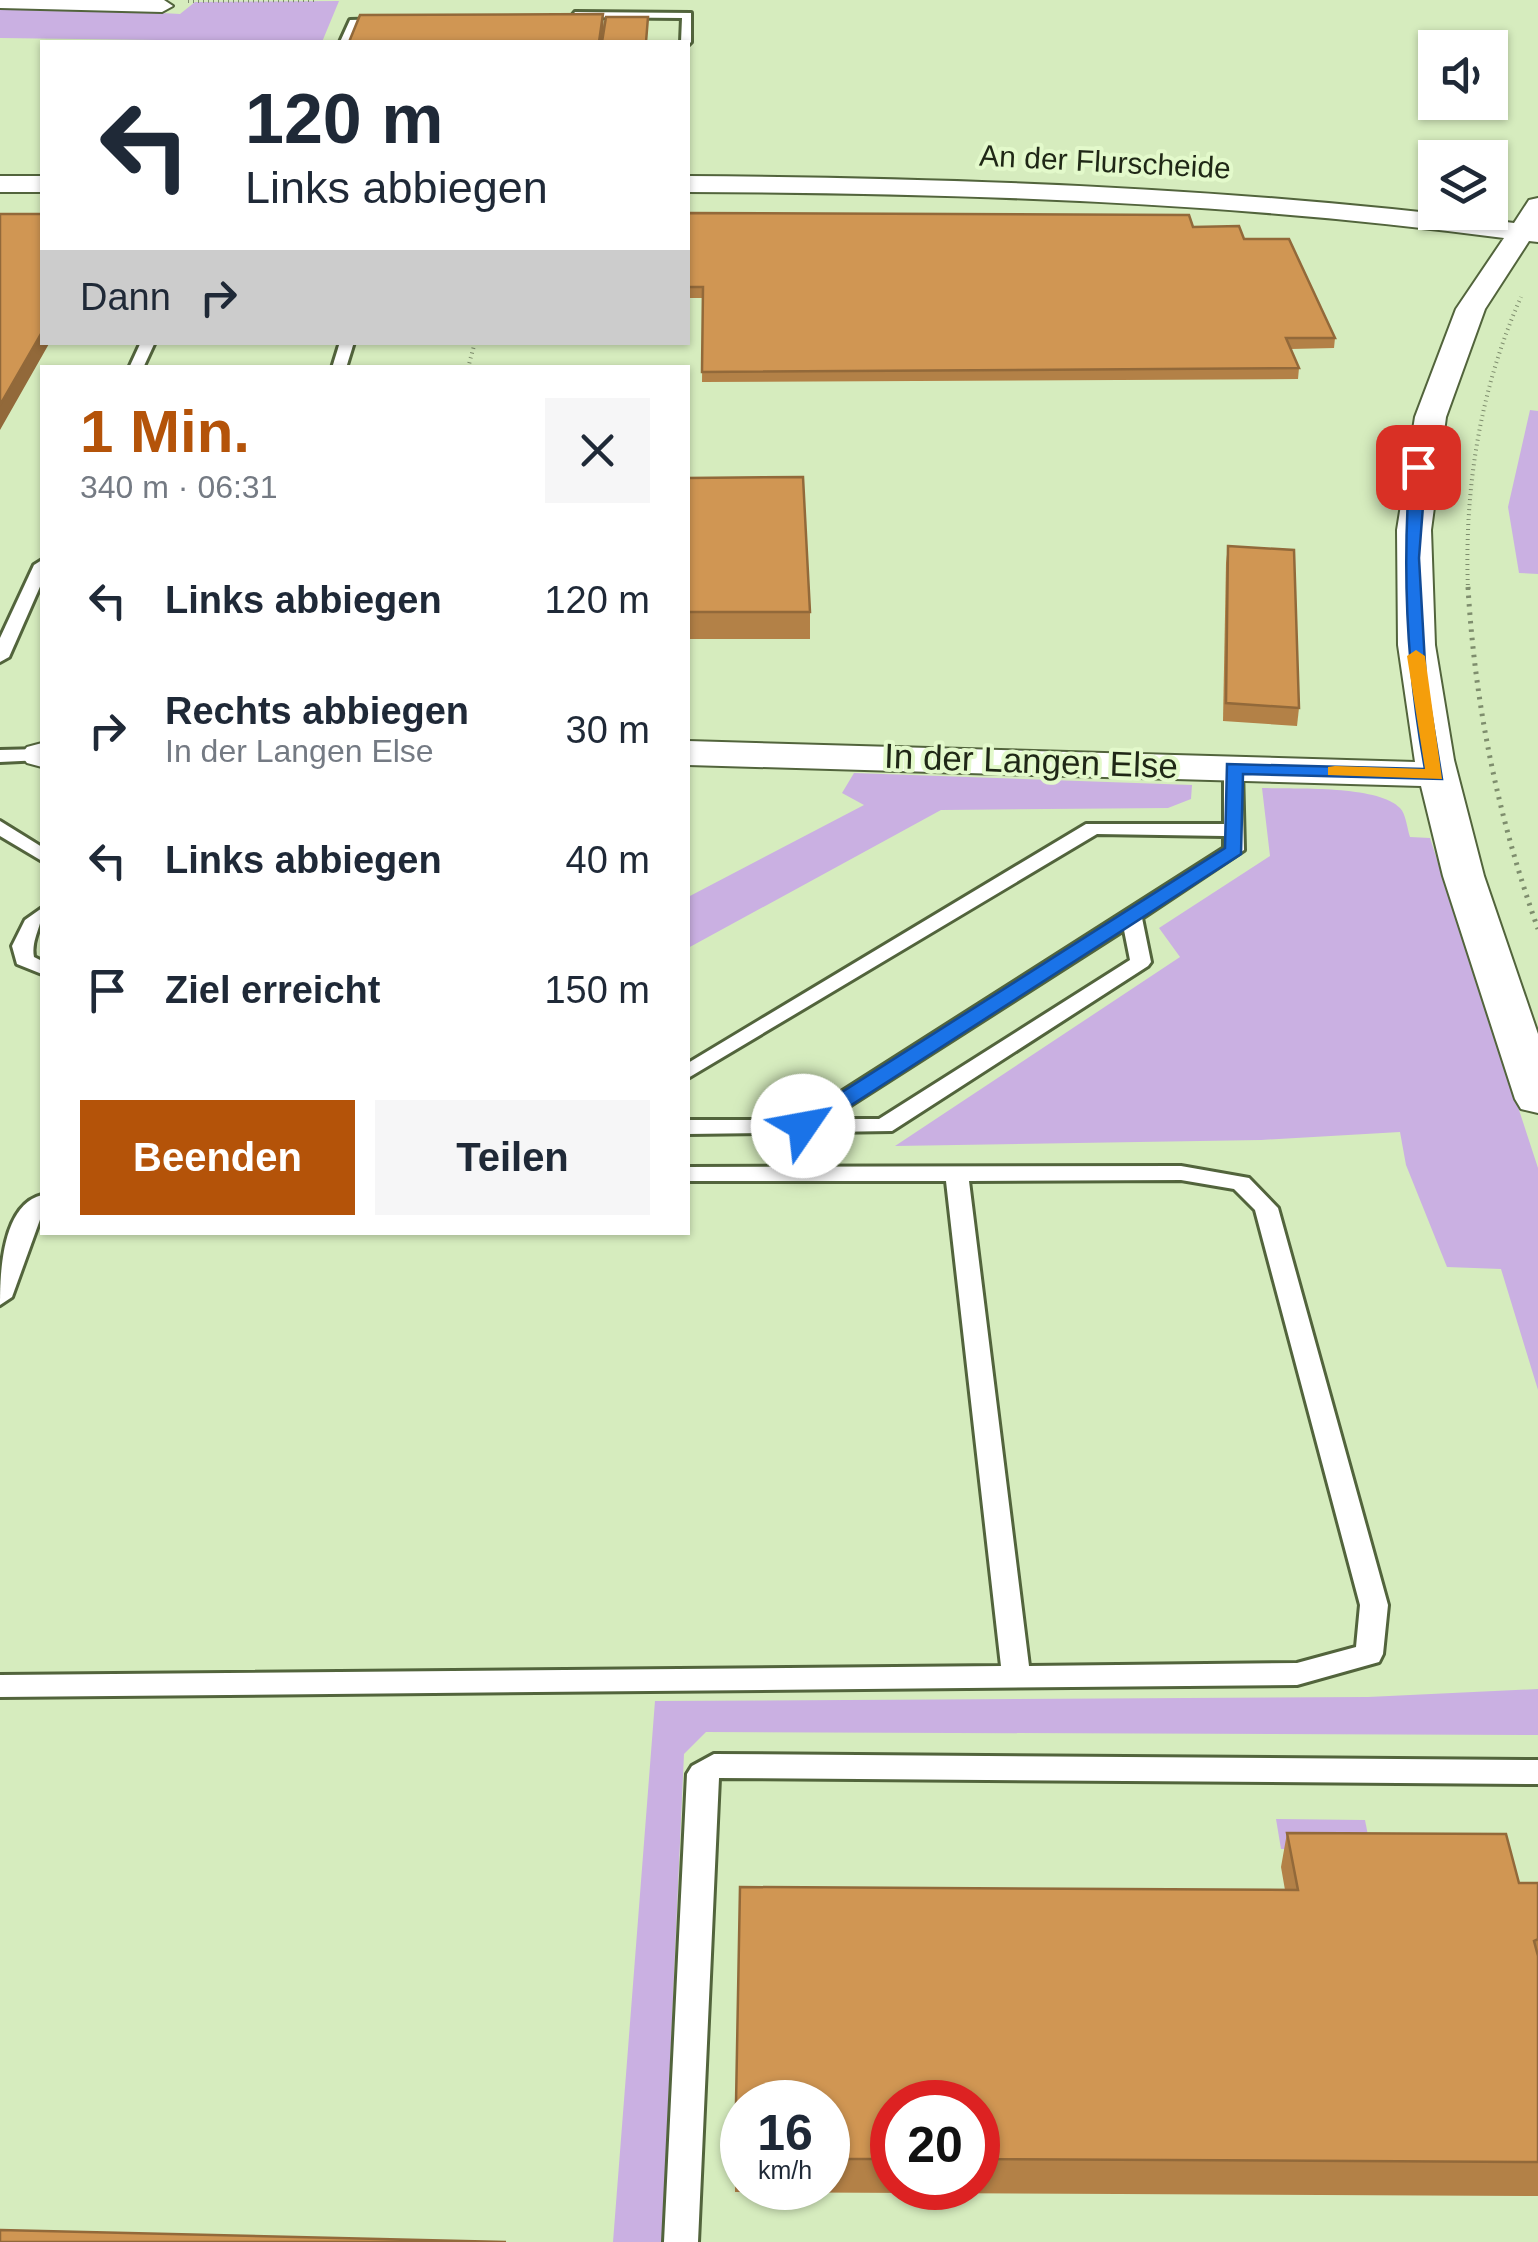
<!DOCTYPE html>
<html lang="de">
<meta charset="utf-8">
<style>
:root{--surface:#fff;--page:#f6f6f7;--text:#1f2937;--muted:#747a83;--accent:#b45309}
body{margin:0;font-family:Arial,sans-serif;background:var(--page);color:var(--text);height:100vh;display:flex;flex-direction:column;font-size:38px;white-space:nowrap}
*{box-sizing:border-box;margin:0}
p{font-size:32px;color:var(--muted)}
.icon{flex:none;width:55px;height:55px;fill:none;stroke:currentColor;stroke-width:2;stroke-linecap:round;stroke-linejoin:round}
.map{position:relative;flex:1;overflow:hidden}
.panel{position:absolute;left:40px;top:365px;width:650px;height:870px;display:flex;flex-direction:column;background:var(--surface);border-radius:0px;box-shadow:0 2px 8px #0004}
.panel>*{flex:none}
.top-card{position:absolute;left:40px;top:40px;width:650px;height:305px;border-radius:0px;box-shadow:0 2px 8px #0004;background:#fff;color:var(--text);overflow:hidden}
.fabs{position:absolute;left:1418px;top:30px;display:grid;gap:20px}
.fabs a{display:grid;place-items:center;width:90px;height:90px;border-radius:0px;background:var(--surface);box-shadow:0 2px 8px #0004;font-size:50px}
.speed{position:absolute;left:720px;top:2080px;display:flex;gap:20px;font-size:50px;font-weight:700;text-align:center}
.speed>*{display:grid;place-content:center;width:130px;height:130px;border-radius:50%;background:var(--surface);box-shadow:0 2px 8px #0004;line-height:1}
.speed small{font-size:25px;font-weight:400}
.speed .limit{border:15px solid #d22;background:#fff;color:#111}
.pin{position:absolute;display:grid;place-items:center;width:85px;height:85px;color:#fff;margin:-42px;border-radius:20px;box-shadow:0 5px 15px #0006}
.me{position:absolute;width:110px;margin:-55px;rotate:57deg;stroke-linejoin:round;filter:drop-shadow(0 0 8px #0008)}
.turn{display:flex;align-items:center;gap:35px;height:210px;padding:0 40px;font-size:45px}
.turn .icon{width:130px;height:130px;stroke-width:2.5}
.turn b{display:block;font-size:70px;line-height:85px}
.then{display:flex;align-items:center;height:95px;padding:0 40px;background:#0003;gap:20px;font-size:38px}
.round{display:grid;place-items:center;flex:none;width:105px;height:105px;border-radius:0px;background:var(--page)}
.headline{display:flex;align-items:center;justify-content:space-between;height:170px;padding:0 40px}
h1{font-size:60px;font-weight:700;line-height:75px;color:var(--accent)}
.button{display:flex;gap:20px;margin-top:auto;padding:20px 40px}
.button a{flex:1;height:115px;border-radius:0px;background:var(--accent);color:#fff;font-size:40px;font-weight:700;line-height:115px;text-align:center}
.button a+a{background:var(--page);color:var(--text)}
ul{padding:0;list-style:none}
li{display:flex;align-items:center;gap:30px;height:130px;padding:0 40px}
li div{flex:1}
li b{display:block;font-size:38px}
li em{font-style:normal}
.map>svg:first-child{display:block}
.green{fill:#cab0e2}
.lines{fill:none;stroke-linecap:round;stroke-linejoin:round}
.service-casing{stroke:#52643c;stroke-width:6}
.minor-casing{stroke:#52643c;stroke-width:4}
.path-far1{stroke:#7e8d6d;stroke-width:4;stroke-dasharray:1 4;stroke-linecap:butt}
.path{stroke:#7e8d6d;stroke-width:5;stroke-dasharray:2.5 6;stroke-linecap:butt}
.service{fill:#fff;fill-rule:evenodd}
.minor{fill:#fff;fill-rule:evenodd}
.wall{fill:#b38147;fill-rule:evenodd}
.shaded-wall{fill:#92693a}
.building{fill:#d09653;stroke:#92693a;stroke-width:2.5}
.route{fill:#1a73e8;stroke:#114b97;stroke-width:2.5}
.slow{fill:#f59e0b}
.labels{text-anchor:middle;stroke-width:8;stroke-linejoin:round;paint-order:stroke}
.far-street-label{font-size:30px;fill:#1f2716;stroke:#e3f9cb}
.street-label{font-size:35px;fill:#1f2716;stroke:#e3f9cb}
</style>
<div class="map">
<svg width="1538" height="2242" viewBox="0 0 1538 2242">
<rect width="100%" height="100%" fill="#d6ecbe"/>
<g class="green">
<path d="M339 1 322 42 0 38V4L180 14 195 2Z"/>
<path d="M1530 410 1538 411V574L1519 573 1508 507Z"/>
<path d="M854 773 1192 785 1191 799 1168 808 941 810 688 948V897L864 805 842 793Z"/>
<path d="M1262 788C1294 789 1379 785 1400 808 1406 814 1407 828 1410 837L1430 838 1538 1168V1390L1501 1269 1447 1267 1406 1165 1400 1132 1261 1140 895 1146 1180 957 1159 928 1270 856Z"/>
<path d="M1538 1689V1735L706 1732 684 1754 662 2242H613L655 1701 1368 1697Z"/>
<path d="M1276 1819 1365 1820 1371 1851 1281 1849Z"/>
</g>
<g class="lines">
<g class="service-casing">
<g id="service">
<path d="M575 12 691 13V42L688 45 681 42 682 18 571 17Z"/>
<path d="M388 19 392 24 358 25 350 42H340L350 20Z"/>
<path d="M141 342H155L143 368H129Z"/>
<path d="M340 342H354L346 368H332Z"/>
<path d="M42 560V582L9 657 0 662V638L34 565Z"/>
<path d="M41 749 42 760 0 762V750Z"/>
<path d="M1233 762 1242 768 1244 850 1142 918 1151 962 1148 966 892 1131 688 1134V1120H797L1224 848V836L1097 834 688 1078V1063L1086 824H1224V768ZM1124 930 1130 960 879 1119H829Z"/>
<path d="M0 821 42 847V861L0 836Z"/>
<path d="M42 908C43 926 31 938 34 957L42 961V974L17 964 12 946 25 920Z"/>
<path d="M1181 1166 1249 1178 1278 1208 1388 1605 1383 1654 1379 1662 1297 1685 0 1697V1675L1001 1666 946 1181H688V1167ZM1181 1180 1234 1189 1255 1210 1360 1605 1356 1647 1297 1663 1029 1666 969 1181Z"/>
<path d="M42 1195V1214L12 1297 0 1305C0 1272 2 1205 42 1195Z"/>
<path d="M714 1754 1538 1760V1784L719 1778 698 2242H664L687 1774 692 1766Z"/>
</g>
</g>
<g class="minor-casing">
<g id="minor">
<path d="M0 0H164L173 6 162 12 0 8Z"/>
<rect x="0" y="176" width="42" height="16"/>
<path d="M688 176C964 178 1239 188 1514 223L1529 200 1538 198V242L1529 241 1485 309 1446 417 1431 530 1435 645 1454 760 1484 876 1538 1034V1113L1521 1109 1515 1099 1443 876 1421 786 688 765V741L1415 762 1398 645 1397 530 1415 417 1456 309 1504 238C1233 202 961 193 688 192Z"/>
<path d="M42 743V767L27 763 21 755 27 747Z"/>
</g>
</g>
<g class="path-far1">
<path d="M188 1 315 0"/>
<path d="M468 368 475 342"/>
<path d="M1468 590C1464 489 1480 389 1521 297"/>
</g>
<path class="path" d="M1468 587C1475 706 1498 817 1538 929"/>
<use href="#service" class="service"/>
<use href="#minor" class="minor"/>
</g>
<g class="wall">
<path d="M688 213 1193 227 1244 239 1335 338 1334 348 1291 349 1299 368 1298 379 702 382 703 298H688Z"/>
<path d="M688 478 810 612V639H688Z"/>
<path d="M1228 546 1299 708 1297 726 1223 721 1226 563Z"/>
<path d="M1287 1833 1506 1834 1519 1883H1538V2196L735 2192 740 1887 1285 1890 1281 1867ZM742 2102H828V2188H742ZM892 2102H978V2188H892Z"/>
</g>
<g class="shaded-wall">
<path d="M603 14 604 29 602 42H599Z"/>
<path d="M42 332V342H50L0 430V405Z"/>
</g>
<g class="building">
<path d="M603 14 599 42H349L360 15Z"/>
<path d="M606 17H648L646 42H602Z"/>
<path d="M688 213 1189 215 1193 227 1239 226 1244 239H1289L1335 338H1286L1299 368 702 372 703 287H688Z"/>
<path d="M0 214H42V332L0 405Z"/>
<path d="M803 477 810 612H688V478Z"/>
<path d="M1228 546 1294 550 1299 708 1226 703Z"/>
<path d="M1287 1833 1506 1834 1519 1883H1538V1939L1534 1941 1538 1956V2162L978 2159V2102H892V2159H828V2102H742V2158H735L740 1887 1298 1890Z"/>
<path d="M0 2230 506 2242H0Z"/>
</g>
<path class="route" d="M1418 462 1426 467 1419 558 1426 681 1442 779 1243 774 1241 854 811 1131H795V1122L1225 848 1227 764 1425 769C1406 667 1402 570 1410 467Z"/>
<path class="slow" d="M1416 650 1425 656 1442 779 1328 775V767L1335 766 1425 769 1407 656Z"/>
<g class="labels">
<g class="far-street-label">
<text transform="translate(1105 162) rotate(3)" y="10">An der Flurscheide</text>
</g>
<g class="street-label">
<text transform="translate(1031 761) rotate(2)" y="12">In der Langen Else</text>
</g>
</g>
</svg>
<div class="fabs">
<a><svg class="icon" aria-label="sound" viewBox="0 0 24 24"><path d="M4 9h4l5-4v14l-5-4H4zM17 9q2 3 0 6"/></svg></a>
<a><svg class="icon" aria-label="layers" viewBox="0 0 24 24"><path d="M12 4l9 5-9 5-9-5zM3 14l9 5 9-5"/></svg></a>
</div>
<div class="speed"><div>16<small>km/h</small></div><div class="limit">20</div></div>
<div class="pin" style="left:1418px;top:467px;background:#d93025"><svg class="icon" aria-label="arrive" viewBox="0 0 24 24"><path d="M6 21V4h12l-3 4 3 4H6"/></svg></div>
<svg class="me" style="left:803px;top:1126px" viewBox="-20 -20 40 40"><circle r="19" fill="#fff"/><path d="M0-13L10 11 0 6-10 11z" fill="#1a73e8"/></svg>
<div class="top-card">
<div class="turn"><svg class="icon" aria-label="left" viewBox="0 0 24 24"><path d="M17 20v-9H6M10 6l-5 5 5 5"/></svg><div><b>120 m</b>Links abbiegen</div></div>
<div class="then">Dann<svg class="icon" aria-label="right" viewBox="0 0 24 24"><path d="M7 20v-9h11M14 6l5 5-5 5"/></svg></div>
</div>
<section class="panel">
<div class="headline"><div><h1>1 Min.</h1><p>340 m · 06:31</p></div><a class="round"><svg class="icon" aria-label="close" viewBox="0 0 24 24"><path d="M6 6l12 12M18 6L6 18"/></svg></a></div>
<ul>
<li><svg class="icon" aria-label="left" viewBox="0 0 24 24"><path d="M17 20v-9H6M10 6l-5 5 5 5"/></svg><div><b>Links abbiegen</b></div><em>120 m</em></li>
<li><svg class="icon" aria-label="right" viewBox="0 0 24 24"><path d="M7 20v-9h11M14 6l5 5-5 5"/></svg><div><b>Rechts abbiegen</b><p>In der Langen Else</p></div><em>30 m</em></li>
<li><svg class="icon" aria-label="left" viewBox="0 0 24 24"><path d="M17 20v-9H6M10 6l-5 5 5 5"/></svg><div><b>Links abbiegen</b></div><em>40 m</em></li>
<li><svg class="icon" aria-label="arrive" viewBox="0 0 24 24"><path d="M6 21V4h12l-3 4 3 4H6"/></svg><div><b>Ziel erreicht</b></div><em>150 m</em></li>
</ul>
<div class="button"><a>Beenden</a><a>Teilen</a></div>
</section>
</div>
